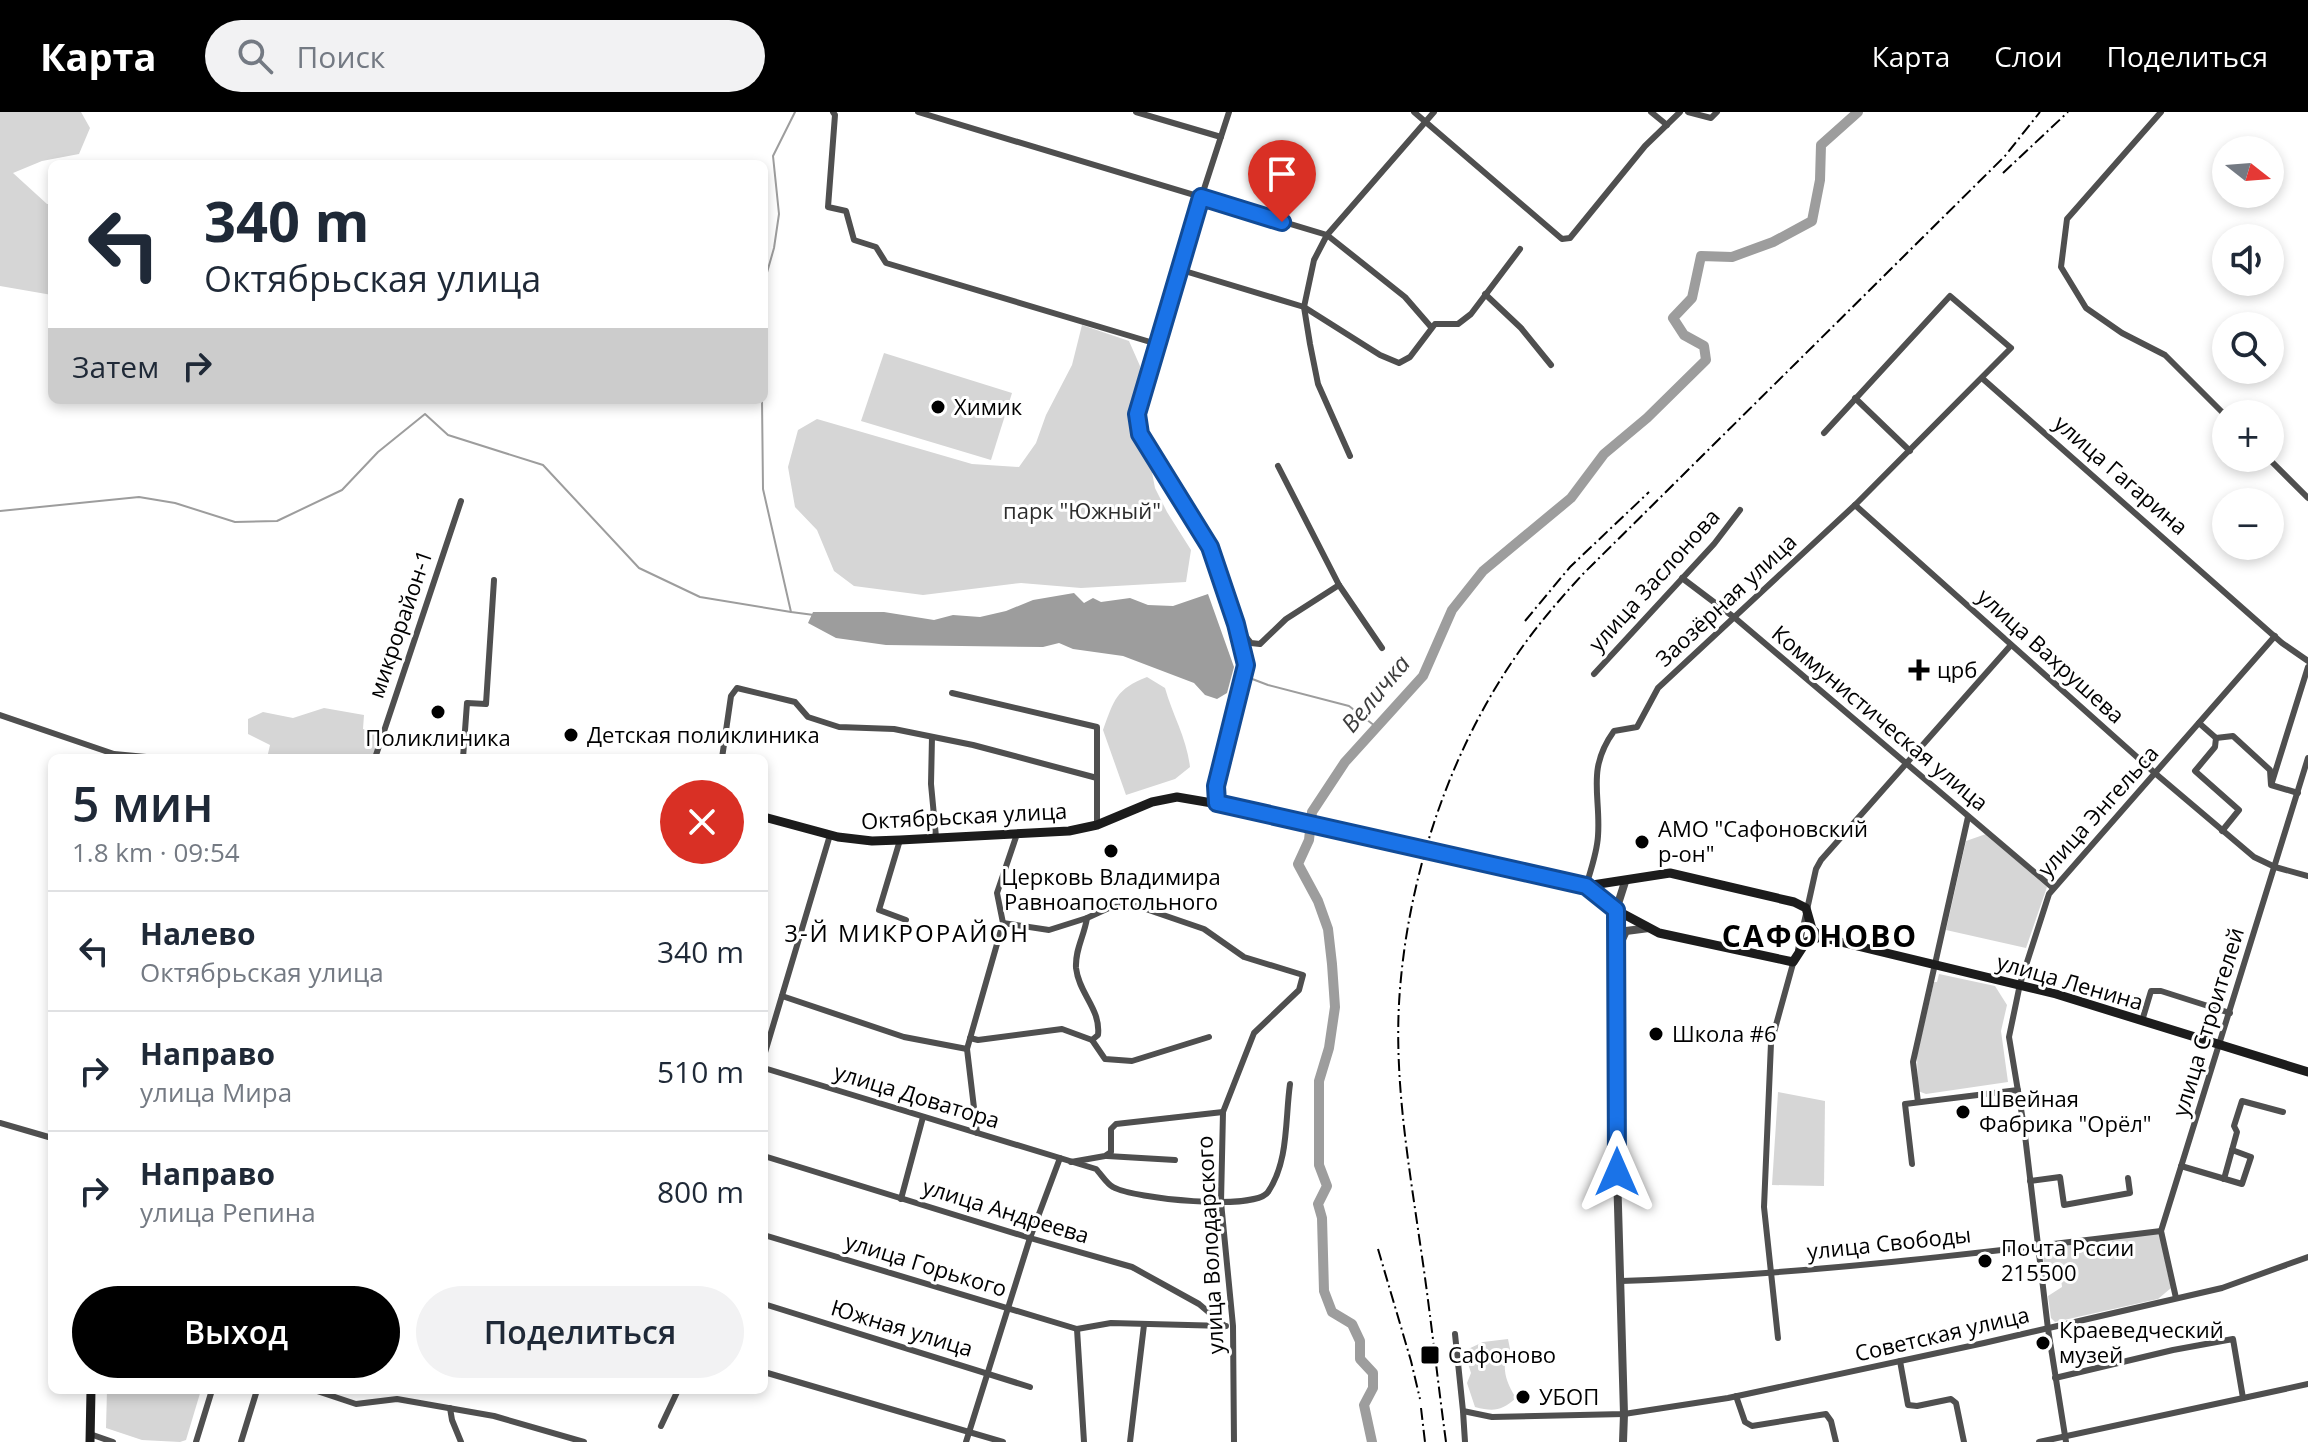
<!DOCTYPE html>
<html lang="ru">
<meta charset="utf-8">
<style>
:root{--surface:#fff;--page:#f2f2f3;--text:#1f2937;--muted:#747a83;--line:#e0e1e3;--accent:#000}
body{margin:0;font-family:"Open Sans",sans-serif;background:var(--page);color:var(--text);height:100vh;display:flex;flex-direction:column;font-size:30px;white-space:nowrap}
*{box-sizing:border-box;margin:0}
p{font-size:26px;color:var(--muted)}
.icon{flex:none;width:44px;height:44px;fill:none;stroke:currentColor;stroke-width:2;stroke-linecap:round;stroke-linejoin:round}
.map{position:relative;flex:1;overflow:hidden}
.panel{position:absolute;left:48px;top:642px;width:720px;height:640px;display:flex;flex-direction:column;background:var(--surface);border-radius:12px;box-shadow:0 4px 12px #0003}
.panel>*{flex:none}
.hud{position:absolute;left:48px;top:48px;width:720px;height:244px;border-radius:12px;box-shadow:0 4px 12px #0003;background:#fff;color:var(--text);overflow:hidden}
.needle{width:52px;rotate:107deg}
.controls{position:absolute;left:2212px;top:24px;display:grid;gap:16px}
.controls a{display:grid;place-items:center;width:72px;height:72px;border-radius:50%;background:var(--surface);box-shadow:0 4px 12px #0003;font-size:40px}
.pin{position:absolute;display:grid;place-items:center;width:68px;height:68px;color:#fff;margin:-82px -34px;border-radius:50% 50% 50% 0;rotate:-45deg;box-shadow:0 0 8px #0007}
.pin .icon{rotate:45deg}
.me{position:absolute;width:88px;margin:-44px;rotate:0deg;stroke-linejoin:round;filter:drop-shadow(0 0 6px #0008)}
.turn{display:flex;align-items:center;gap:28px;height:168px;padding:0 24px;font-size:36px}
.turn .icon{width:104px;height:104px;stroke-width:2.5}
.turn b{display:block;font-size:56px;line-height:68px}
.then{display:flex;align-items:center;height:76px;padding:0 24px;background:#0003;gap:16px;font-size:30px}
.round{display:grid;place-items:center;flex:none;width:84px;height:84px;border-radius:42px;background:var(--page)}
.head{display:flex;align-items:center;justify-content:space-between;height:136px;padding:0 24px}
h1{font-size:48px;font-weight:600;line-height:60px}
.primary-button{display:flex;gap:16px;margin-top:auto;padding:16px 24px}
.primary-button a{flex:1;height:92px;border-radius:48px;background:var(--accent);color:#fff;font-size:32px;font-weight:600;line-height:92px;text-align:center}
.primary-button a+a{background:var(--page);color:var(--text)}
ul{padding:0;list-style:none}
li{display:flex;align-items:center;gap:24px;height:120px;padding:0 24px;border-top:2px solid var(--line)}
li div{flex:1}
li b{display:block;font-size:30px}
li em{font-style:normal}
header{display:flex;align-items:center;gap:48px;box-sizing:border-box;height:112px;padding:0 40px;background:var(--accent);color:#fff}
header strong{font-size:38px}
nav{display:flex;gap:44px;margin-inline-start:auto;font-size:28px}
.search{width:560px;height:72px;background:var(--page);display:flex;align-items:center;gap:20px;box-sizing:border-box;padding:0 28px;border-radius:44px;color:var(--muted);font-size:30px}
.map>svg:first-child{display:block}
.green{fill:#d6d6d6}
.water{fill:#9d9d9d}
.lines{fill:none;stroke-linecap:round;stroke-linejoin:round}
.stream{stroke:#9d9d9d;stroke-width:2}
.river{stroke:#9d9d9d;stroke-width:10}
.minor{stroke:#4f4f4f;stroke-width:6}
.tertiary{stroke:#4f4f4f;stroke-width:8}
.secondary{stroke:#1c1c1c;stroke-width:9}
.rail{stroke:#000;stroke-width:2;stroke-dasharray:12 4 2 4;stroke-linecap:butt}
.secondary-bridge{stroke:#1c1c1c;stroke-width:9}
.route-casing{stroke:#114b97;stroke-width:20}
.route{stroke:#1a73e8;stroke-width:14}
.poi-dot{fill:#000;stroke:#fff;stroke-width:3}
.labels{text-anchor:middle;stroke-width:6;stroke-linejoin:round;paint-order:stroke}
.poi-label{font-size:22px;fill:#000;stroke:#fff;text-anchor:start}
.street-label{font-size:22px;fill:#000;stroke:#fff}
.park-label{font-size:22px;fill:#2d2d2d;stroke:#fff}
.water-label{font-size:24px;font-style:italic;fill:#3e3e3e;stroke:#fff}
.neighbourhood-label{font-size:24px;letter-spacing:2px;fill:#000;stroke:#fff}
.district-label{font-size:30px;font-weight:bold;letter-spacing:2px;fill:#000;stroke:#fff}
</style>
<header>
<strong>Карта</strong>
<div class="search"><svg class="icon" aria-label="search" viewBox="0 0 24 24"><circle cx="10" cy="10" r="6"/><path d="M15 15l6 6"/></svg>Поиск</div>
<nav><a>Карта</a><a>Слои</a><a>Поделиться</a></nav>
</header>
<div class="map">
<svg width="2308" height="1330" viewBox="0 0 2308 1330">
<rect width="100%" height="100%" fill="#fff"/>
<g class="green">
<path d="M0 0H81L90 16 79 42 42 49 13 61 47 92H52V183L0 174Z"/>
<path d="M1082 213 1129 229 1140 254 1136 324 1150 350 1155 376 1167 400 1191 438 1186 470 1081 476 1021 471 923 483 854 474 834 459 817 418 795 395 788 355 798 318 817 307 972 352 1019 355 1036 331 1046 303 1072 253Z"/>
<path d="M884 241 1012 281 991 348 861 309Z"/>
<path d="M1147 565 1165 576C1173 604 1187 627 1190 655L1175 667 1126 683 1103 618C1114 588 1116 577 1147 565Z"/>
<path d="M324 596 364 603 363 617 379 621 373 646H267L270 633 248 622V607L263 600 293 606Z"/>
<path d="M1986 722 2047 775 2026 836 1946 818 1966 729Z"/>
<path d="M1939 862 1995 874 2007 893 2001 919 2008 970 1926 982 1918 979 1917 943 1934 870H1937Z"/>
<path d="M1778 980 1825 989 1824 1074 1772 1073Z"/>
<path d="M2159 1121 2171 1176 2158 1187 2055 1210 2051 1206 2048 1184 2062 1175 2060 1158 2044 1153 2042 1136Z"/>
<path d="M1508 1227 1510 1237C1500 1254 1506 1270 1516 1286 1501 1299 1494 1300 1475 1295L1467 1271 1471 1261 1464 1239 1483 1230Z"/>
<path d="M107 1278H201L186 1328 180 1330 142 1328 106 1316Z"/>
</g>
<path class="water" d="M1074 481 1084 491 1093 486 1101 490 1130 486 1148 493 1173 494 1208 482 1234 555 1227 581 1217 587 1205 583 1194 571 1123 544 1073 537 1059 531 1043 535 886 533 836 526 808 511 813 500H884L934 508 953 503 980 505 1006 499 1033 488Z"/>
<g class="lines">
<g class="stream">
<path d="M764 171 774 136 779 102 773 44 795 0"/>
<path d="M762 288 763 377 791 500 814 503"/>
<path d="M0 399 139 385 175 391 235 410 277 409 342 378 378 340 425 302 448 323 543 353 639 456 700 485 791 500"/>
<path d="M1247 565 1268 573 1349 594 1375 614"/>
</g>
<path class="river" d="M1372 1330 1364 1293 1373 1276V1261L1360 1247V1229L1352 1212 1332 1200 1324 1179 1322 1106 1318 1092 1327 1074 1319 1053V969L1329 936 1335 895 1332 852 1328 817 1318 789 1298 752 1309 728 1312 700 1345 650 1423 564 1452 498 1483 459 1571 386 1604 342 1647 306 1706 248 1704 234 1684 223 1673 206 1692 186 1701 144 1732 145 1773 130 1812 109 1820 68 1821 33 1858 0"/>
<g class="minor">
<path d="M833 0 835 3 828 95 846 99 854 128 876 135 886 151 1157 232"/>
<path d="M918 0 1327 123 1405 185 1431 215"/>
<path d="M1136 0 1221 25"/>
<path d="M1414 0 1562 127 1570 126 1645 34 1680 0"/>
<path d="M1651 0 1667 13"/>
<path d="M1688 0 1711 6 1717 0"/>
<path d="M2161 0 2067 107 2061 155 2086 196 2122 221 2165 243 2226 304"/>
<path d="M1178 157 1304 195 1380 243 1399 251 1410 245 1435 212H1458L1471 202 1520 137"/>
<path d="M1485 182 1521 216 1551 253"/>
<path d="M1983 267 2282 531 2308 549"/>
<path d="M1855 286 1910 339"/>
<path d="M1350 344 1318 272 1310 232 1304 195 1314 148 1327 123 1434 0"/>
<path d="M2268 346 2308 386"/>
<path d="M1278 354 1339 473 1382 536"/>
<path d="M1855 393 2156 662 2254 745 2275 755 2308 764"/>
<path d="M1682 466 1735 506 2053 776"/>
<path d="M1239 516 1251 531 1260 532 1286 507 1339 473"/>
<path d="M1594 562 1714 432 1740 398"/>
<path d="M952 581 1097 615V666"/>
<path d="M0 603 114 642 157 646"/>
<path d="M2199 611 2216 626 2233 624 2270 658 2271 673 2298 681"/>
<path d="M932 625 931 672 936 725"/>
<path d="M2216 626 2215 635 2195 659 2239 698 2222 719"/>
<path d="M375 646 461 389"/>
<path d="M463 646 467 591 486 592 494 468"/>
<path d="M722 646 731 584 737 576 795 590 808 605 839 615 894 617 973 633 1097 666V713"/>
<path d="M2272 670 2308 555"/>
<path d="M1217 691 1216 674 1246 553 1236 512 1210 435 1140 322 1137 302 1178 157 1229 0"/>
<path d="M900 728 879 798 906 808"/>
<path d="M1586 774C1591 757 1597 741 1598 724 1601 683 1586 658 1614 619L1637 615 1658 576 1855 393 2011 236 1950 184 1824 321"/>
<path d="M1087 806C1084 825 1075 837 1076 856 1079 882 1101 897 1098 923L1092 928"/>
<path d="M1003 811 1049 818 1087 806 1111 795 1137 794 1204 817 1244 845 1303 863 1299 878 1254 921 1223 1000 1221 1090 1233 1214 1234 1330"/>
<path d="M1798 838 1816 757 1821 748 2011 533"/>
<path d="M782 884 904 925 967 937"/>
<path d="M2142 909 2151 879H2161L2230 901"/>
<path d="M970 926 978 928 1062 917 1092 928 1105 947 1132 949 1209 925"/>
<path d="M764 944 830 723"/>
<path d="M764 956 1096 1057C1101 1062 1107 1072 1113 1075 1134 1087 1255 1099 1268 1080 1289 1049 1285 1007 1290 972"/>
<path d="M1918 990 1913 950 1968 705"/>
<path d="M0 1011 52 1026"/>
<path d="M977 1021 967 937 1003 811 997 781 1017 722"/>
<path d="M764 1044 1030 1126 1132 1155 1199 1192 1225 1214"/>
<path d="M1107 1044 1175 1048"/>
<path d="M1071 1050 1105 1044 1111 1040V1017L1116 1012 1223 1000"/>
<path d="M1912 1052 1905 992 2018 978"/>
<path d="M2181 1054 2242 1072 2251 1045 2232 1038"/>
<path d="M2224 1067 2237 1020 2234 1014 2242 989 2283 1000"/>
<path d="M2030 1069 2060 1065 2064 1093 2130 1081 2128 1066"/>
<path d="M901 1087 923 1005"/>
<path d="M764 1123 1077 1217 1111 1211 1226 1214"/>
<path d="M1621 1169C1801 1163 1982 1141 2161 1119"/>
<path d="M2176 1186 2161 1119 2308 646"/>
<path d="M764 1192 1030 1275"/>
<path d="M1077 1217 1084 1330"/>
<path d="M1455 1222 1463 1299 1492 1305 1624 1302 1728 1286 1984 1231 2222 1176 2308 1145"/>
<path d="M1778 1226 1764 1095 1771 931 1794 848"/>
<path d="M1900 1249 1908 1293 1917 1294 1951 1287 1956 1291 1964 1330"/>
<path d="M764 1260 1003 1330"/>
<path d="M2055 1266 2173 1238 2233 1227 2243 1286"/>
<path d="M314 1278 356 1292 397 1287 494 1304 584 1330"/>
<path d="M1736 1284 1745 1310 1752 1314 1826 1302 1831 1309 1836 1330"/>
<path d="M450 1296 452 1308 461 1330"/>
<path d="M1463 1299 1465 1330"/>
<path d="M661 1314 678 1278"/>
<path d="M90 1322 113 1330"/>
<path d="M196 1330 212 1278"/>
<path d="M241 1330 257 1278"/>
<path d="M966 1330 1030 1126 1060 1046"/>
<path d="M1130 1330 1144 1213"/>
<path d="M2039 1330 2308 1272"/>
<path d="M2066 1330 2048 1217 2024 1015 2009 925 2020 872 2049 782 2275 524"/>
</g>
<g class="tertiary">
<path d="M1619 834 1626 819 1649 816"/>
<path d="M1623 1330 1624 1302 1617 1060 1616 798 1625 770"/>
</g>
<g class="secondary">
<path d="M764 705 838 725 872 729 900 728 1069 719 1097 713 1152 690 1177 685 1247 697 1380 728"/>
<path d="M1453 745 1586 774 1670 761 1794 790 1806 796 1812 817 1820 825"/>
<path d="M1586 774 1616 798 1659 821 1793 850 1806 830 1820 825"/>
<path d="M1820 825 2056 882 2308 960"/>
<path d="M90 1330 91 1278"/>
</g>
<g class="rail">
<path d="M2003 61 2068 0"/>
<path d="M1525 509 1570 455 1649 380"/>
<path d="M1378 1137 1411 1249 1420 1287"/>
<path d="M1421 1296 1425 1330"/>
<path d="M1446 1330C1437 1264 1430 1197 1420 1131 1408 1047 1393 962 1400 877 1409 763 1449 642 1514 547 1534 517 1558 489 1583 462L2005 44 2040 0"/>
</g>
<path class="secondary-bridge" d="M1380 728 1453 745"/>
</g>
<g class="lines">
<g class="route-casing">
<path id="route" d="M1282 110 1201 85 1137 302 1140 322 1210 435 1236 512 1246 553 1216 674 1217 691 1586 774 1616 798 1617 1060"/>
</g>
<use href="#route" class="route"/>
</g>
<g class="poi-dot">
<circle cx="938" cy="295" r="8"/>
<path d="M1915 546h8v8h8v8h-8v8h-8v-8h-8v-8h8z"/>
<circle cx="438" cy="600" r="8"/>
<circle cx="571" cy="623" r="8"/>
<circle cx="1642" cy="730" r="8"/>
<circle cx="1111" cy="739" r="8"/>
<circle cx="1656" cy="922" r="8"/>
<circle cx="1963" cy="1000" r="8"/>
<circle cx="1985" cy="1149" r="8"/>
<circle cx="2043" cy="1231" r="8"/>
<rect x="1420" y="1233" width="20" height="20" rx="4"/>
<circle cx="1523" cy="1285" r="8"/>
</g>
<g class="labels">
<g class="poi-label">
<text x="954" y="303">Химик</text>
<text x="1937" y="566">црб</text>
<text x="587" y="631">Детская поликлиника</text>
<text x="438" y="634" text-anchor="middle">Поликлиника</text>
<text x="1658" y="725">АМО "Сафоновский<tspan x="1658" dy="25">р-он"</tspan></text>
<text x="1111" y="773" text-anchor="middle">Церковь Владимира<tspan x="1111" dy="25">Равноапостольного</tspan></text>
<text x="1672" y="930">Школа #6</text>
<text x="1979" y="995">Швейная<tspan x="1979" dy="25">Фабрика "Орёл"</tspan></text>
<text x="2001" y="1144">Почта Рссии<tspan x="2001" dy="25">215500</tspan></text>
<text x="2059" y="1226">Краеведческий<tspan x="2059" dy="25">музей</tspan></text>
<text x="1448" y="1251">Сафоново</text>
<text x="1539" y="1293">УБОП</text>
</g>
<g class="street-label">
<text transform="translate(2121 363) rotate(41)" y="8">улица Гагарина</text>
<text transform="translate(1654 468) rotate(-48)" y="8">улица Заслонова</text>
<text transform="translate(1726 488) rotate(-43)" y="8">Заозёрная улица</text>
<text transform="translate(400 512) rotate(-71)" y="8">микрорайон-1</text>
<text transform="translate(2051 544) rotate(42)" y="8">улица Вахрушева</text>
<text transform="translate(1880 606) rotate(40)" y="8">Коммунистическая улица</text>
<text transform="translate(2098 699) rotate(-48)" y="8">улица Энгельса</text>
<text transform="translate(964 704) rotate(-3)" y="8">Октябрьская улица</text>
<text transform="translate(2070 870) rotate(16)" y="8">улица Ленина</text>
<text transform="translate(2208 910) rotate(-73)" y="8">улица Строителей</text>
<text transform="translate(917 984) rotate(17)" y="8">улица Доватора</text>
<text transform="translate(1006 1099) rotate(17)" y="8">улица Андреева</text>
<text transform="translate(1889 1131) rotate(-6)" y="8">улица Свободы</text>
<text transform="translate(1210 1133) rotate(-93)" y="8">улица Володарского</text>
<text transform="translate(926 1153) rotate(17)" y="8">улица Горького</text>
<text transform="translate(902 1216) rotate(17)" y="8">Южная улица</text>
<text transform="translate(1942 1222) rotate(-13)" y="8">Советская улица</text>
</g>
<g class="park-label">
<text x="1082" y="407">парк "Южный"</text>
</g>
<g class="water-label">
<text transform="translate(1376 582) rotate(-50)" y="8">Величка</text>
</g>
<g class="neighbourhood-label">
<text x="907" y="830">3-Й МИКРОРАЙОН</text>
</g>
<g class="district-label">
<text x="1820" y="835">САФОНОВО</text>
</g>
</g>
</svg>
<div class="controls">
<a><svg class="needle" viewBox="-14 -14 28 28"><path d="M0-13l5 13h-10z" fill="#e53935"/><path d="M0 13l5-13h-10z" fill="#747a83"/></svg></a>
<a><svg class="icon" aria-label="sound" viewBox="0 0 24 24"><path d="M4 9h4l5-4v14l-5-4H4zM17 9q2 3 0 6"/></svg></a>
<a><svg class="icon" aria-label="search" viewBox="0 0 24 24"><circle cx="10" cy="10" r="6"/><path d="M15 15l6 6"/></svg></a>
<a>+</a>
<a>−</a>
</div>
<div class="pin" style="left:1282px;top:110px;background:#d93025"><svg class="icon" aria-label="arrive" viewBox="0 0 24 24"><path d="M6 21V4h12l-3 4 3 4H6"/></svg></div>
<svg class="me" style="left:1617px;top:1060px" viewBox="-20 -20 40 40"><path d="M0-17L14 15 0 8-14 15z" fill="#1a73e8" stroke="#fff" stroke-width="4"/></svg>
<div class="hud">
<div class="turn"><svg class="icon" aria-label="left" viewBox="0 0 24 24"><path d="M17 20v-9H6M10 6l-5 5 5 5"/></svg><div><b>340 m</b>Октябрьская улица</div></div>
<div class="then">Затем<svg class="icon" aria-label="right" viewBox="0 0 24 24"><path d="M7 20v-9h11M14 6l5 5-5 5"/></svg></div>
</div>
<section class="panel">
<div class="head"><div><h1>5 мин</h1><p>1.8 km · 09:54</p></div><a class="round" style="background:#d93025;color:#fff"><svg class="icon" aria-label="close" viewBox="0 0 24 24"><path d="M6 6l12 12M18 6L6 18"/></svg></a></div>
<ul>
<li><svg class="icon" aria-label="left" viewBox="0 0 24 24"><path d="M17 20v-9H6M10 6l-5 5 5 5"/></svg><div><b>Налево</b><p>Октябрьская улица</p></div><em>340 m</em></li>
<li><svg class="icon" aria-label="right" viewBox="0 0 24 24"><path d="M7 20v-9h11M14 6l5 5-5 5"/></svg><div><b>Направо</b><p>улица Мира</p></div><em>510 m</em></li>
<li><svg class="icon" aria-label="right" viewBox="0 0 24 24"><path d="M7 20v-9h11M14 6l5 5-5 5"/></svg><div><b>Направо</b><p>улица Репина</p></div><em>800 m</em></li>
</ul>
<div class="primary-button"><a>Выход</a><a>Поделиться</a></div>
</section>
</div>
